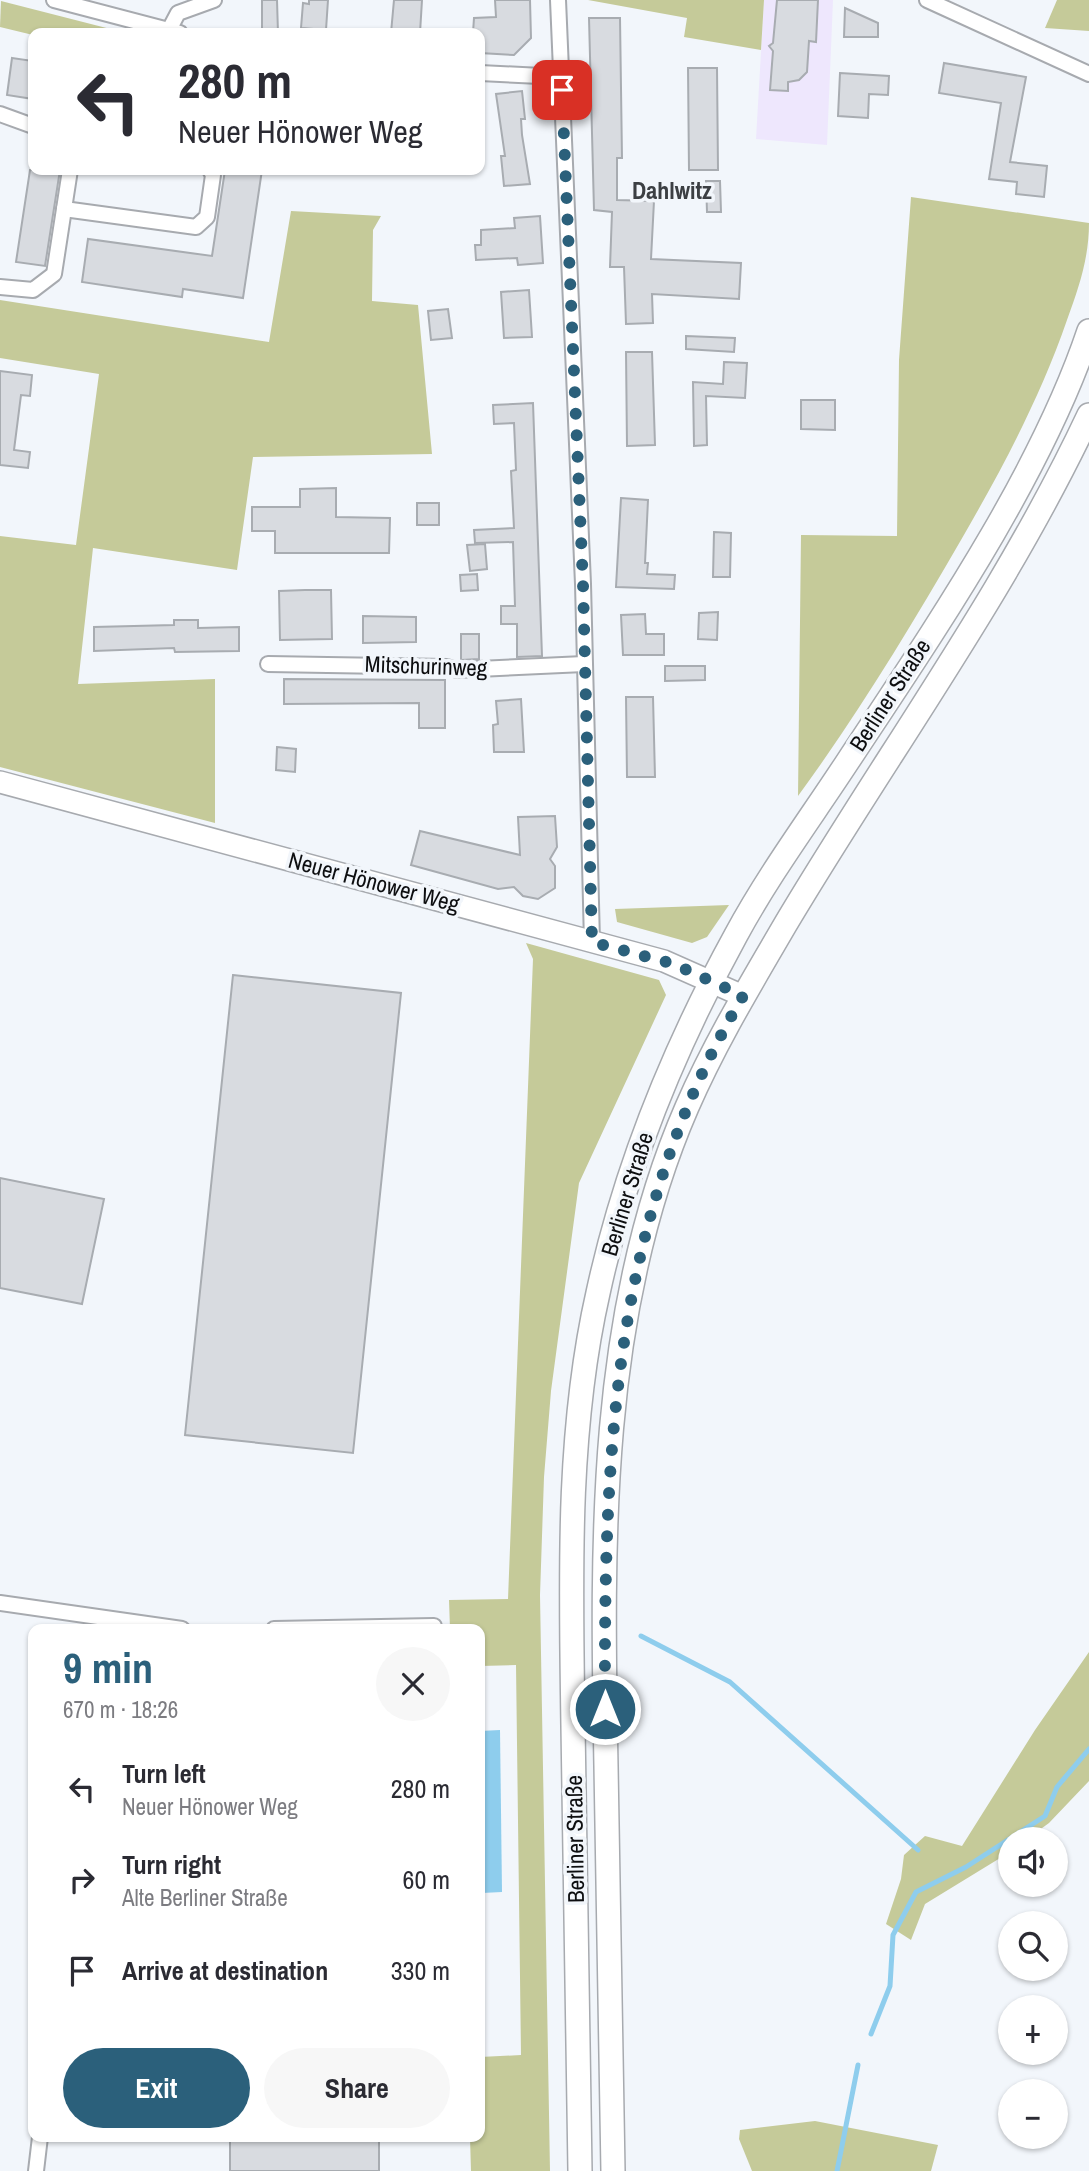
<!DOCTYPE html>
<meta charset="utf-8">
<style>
:root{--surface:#fff;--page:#f7f7f7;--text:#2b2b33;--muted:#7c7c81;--accent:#2b607b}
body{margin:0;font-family:"Archivo Narrow",sans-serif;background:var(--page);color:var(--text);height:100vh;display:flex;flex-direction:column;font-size:26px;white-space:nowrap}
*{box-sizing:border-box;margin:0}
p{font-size:23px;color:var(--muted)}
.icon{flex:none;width:38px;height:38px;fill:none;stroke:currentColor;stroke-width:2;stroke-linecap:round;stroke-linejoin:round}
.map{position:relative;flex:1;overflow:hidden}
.side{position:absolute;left:28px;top:1624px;width:457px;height:518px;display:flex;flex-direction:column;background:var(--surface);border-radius:14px;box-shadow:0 2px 5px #0004}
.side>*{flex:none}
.guide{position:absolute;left:28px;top:28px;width:457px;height:147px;border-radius:14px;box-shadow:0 2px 5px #0004;background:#fff;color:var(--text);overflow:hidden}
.controls{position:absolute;left:998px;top:1827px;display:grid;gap:14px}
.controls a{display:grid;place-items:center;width:70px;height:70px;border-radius:50%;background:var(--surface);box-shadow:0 2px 5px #0004;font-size:35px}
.pin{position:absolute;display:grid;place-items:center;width:60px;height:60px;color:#fff;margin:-30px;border-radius:14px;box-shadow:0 4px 10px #0006}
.me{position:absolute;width:77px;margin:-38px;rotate:0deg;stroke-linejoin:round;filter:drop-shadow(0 0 5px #0008)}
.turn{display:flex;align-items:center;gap:24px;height:147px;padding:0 35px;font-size:32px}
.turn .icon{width:91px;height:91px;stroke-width:2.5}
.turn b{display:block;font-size:49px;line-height:60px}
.round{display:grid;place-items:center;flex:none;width:74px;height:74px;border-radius:37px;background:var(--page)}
.overview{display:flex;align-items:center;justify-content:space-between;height:119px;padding:0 35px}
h1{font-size:42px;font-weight:700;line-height:52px;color:var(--accent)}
.action{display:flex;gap:14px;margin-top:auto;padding:14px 35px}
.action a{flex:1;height:80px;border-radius:42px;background:var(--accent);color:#fff;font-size:28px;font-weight:700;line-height:80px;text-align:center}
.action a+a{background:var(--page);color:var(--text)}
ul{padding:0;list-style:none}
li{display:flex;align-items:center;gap:21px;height:91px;padding:0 35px}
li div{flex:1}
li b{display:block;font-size:26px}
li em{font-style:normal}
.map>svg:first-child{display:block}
.education{fill:#eee7fd}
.green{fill:#c5ca99}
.water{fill:#8ecded}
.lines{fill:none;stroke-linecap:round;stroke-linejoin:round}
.stream{stroke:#8ecded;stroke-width:5}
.building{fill:#d8dbe0;stroke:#a8acb1;stroke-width:2}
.street-casing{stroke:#a7aaaf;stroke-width:18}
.secondary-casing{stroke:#a7aaaf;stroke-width:24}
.primary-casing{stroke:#a7aaaf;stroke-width:26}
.street{stroke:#fff;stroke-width:14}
.secondary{stroke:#fff;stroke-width:21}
.primary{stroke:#fff;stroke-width:23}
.route{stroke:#2b607b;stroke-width:12;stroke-dasharray:0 21.6}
.labels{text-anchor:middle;stroke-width:7;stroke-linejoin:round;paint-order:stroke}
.street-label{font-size:23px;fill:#0d0e10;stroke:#f2f6fb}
.neighbourhood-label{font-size:24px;font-weight:bold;fill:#3c3f43;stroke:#f2f6fb}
</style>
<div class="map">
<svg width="1089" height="2171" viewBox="0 0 1089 2171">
<rect width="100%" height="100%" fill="#f2f6fb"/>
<path class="education" d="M764 0H833L827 145 756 139Z"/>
<g class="green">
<path d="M588 0H764L761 50 684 37 687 18Z"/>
<path d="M1057 0H1089V31L1045 28Z"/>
<path d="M1 1 126 33 33 35 0 27Z"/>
<path d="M911 197 1089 223C1089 258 1079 287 1067 320 1040 398 1002 469 961 540 910 628 858 714 798 796L801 535 897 536 899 360Z"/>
<path d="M291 211 381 216 373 230 372 301 418 305 432 454 253 457 237 570 93 548 78 684 215 679V823L0 767V536L76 545 99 374 0 358V300L269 342Z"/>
<path d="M729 905 707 937 692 943 617 922 615 909Z"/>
<path d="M526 943 659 980 666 995 579 1183 551 1391 544 1477 540 1595 550 2171H471L470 2137H480V2057L521 2055 516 1665 480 1666V1629H450L449 1600 508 1599 533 959Z"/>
<path d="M1089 1652V1781L1049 1823 1027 1839H1010V1852L925 1904 911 1940 886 1924 901 1879 904 1855 925 1836 962 1846 1035 1730Z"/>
<path d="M815 2121 938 2145 931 2171H752L739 2139 740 2130Z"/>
</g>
<path class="water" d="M500 1730 502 1892 482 1893 480 1731Z"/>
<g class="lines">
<g class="stream">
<path d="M641 1636 730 1682 918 1850"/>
<path d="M871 2034 890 1986 893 1935 916 1892 966 1867 1045 1816 1057 1787 1089 1749"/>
<path d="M837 2171 858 2065"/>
</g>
</g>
<g class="building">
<path d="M262 0H277L278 33H262Z"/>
<path d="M309 0H328L326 30 301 28 303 3 309 4Z"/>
<path d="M394 0H422L420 33H391Z"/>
<path d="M495 0H530L531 38 514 55 480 53V33H473L474 18 496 17Z"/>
<path d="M777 0H818L816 42 809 41 807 72 799 80 788 82V91L770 90 773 51 769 46 773 43Z"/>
<path d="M845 8 878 23V37H844Z"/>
<path d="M589 18H620L622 158H617V200L654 201 651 259 741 263 739 299 652 294 653 323 626 324 624 267H610L612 212 594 210Z"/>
<path d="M12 58 33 61V99L7 95Z"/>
<path d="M944 63 1026 77 1010 162 1047 166 1044 197 1016 194 1017 182 989 179 1001 103 939 93Z"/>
<path d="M688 68H717L718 170H689Z"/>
<path d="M840 73 889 76 888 95 869 94 868 118 838 116Z"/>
<path d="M522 91 525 119H521L522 135 530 184 504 186 501 156H505L496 94Z"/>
<path d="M30 170H60L45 266 16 262Z"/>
<path d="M225 170H262L243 298 183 289 182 297 82 282 88 239 212 256Z"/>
<path d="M706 181H720L721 212H707Z"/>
<path d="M540 216 543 263 518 265 517 258 476 260 475 245H481V230L515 228 514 218Z"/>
<path d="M529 290 532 337 504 338 501 292Z"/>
<path d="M448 309 452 338 431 340 428 311Z"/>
<path d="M686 336 735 338 734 352 686 349Z"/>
<path d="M626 352H652L655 445 627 446Z"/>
<path d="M724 362 747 363 745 398 706 396 707 445 694 446 693 382 723 384Z"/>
<path d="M0 371 32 375 30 396 21 395 14 450 30 452 28 468 0 465Z"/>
<path d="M801 400H835V430L801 429Z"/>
<path d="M533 403 542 656 517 657V624H501V606H515L513 542 475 543 474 530 514 528 511 471 516 470 514 423 494 424 493 405Z"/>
<path d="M336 488V517L390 518 389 553H275V531H252V507H300V489Z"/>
<path d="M621 498 648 500 645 563H648L647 574 675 575 674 589 616 587Z"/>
<rect x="417" y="503" width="22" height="22"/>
<path d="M714 532 731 533 730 577H713Z"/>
<path d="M485 544 487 569 470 571 467 545Z"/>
<path d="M477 574 478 590 461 591 460 575Z"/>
<path d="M305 590H331L332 639 280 640 279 591Z"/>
<path d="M718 612 717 640 698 639 699 613Z"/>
<path d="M645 614 646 634H664V655H623L621 615Z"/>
<path d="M363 616 416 617V642L363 643Z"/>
<path d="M174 620H198V628L239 627V651L175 652 174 648 94 651V627L174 625Z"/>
<path d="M461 634H479V659L461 660Z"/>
<path d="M665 666H705V680L665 681Z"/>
<path d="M284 679 445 680V728H419V703L284 704Z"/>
<path d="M626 697H653L655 777H627Z"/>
<path d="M521 699 524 752H494L493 725 498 724 496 701Z"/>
<path d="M277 747 296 749 295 772 276 770Z"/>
<path d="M555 816 557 847 550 859 555 866V888L538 899 523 896 514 887 498 889 411 865 420 831 520 855 518 817Z"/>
<path d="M233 975 401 993 353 1453 185 1435Z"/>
<path d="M0 1178 104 1199 82 1304 0 1288Z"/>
<rect x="230" y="2137" width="149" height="34"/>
</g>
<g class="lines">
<g class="street-casing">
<g id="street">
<path d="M54 0 180 33"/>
<path d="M558 0 583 584 592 942"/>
<path d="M927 0 1089 74"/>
<path d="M169 30 178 13 214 0"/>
<path d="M480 73 561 77"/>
<path d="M0 114 33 126"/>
<path d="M64 209 196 227 207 217 213 175 210 170"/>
<path d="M0 287 33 290 54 274 70 170"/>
<path d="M268 664 447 667 457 670 584 664"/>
<path d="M0 1603 182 1629"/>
<path d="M274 1629 434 1626"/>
<path d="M36 2171 40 2137"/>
</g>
</g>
<g class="secondary-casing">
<path id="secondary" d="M0 782 664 961 743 996"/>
</g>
<g class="primary-casing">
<g id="primary">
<path d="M580 2171C578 2023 576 1875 573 1726 571 1583 566 1434 598 1293 625 1168 674 1048 736 935 769 874 810 819 848 761 933 632 1040 477 1089 331"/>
<path d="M613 2171C611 2036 608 1901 606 1766 602 1546 597 1313 687 1107 715 1043 750 985 785 925 886 755 1005 594 1089 415"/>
</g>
</g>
<use href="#street" class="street"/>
<use href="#secondary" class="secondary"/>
<use href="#primary" class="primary"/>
</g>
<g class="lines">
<path class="route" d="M562 90 583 584 592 942 674 964 743 996C611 1218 604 1458 605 1709"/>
</g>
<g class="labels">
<g class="street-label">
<text transform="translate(426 666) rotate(2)" y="8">Mitschurinweg</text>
<text transform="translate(890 695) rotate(-57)" y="8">Berliner Straße</text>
<text transform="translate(374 882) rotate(15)" y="8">Neuer Hönower Weg</text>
<text transform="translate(627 1194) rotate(-73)" y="8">Berliner Straße</text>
<text transform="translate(575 1839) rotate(-91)" y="8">Berliner Straße</text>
</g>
<g class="neighbourhood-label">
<text x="672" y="199">Dahlwitz</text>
</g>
</g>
</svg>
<div class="controls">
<a><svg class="icon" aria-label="sound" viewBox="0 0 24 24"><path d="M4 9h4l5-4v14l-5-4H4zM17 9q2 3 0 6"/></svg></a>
<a><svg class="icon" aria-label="search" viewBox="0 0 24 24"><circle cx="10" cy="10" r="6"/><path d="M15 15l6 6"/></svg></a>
<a>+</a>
<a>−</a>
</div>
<div class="pin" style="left:562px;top:90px;background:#d93025"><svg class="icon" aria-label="arrive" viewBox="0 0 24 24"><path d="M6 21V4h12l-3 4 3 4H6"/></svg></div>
<svg class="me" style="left:605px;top:1709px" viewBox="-20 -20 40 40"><circle r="17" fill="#2b607b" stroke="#fff" stroke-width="3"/><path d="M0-11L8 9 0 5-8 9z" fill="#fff"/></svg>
<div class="guide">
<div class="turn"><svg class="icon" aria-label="left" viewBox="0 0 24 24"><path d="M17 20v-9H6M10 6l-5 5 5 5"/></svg><div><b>280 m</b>Neuer Hönower Weg</div></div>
</div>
<section class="side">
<div class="overview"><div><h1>9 min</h1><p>670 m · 18:26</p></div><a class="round"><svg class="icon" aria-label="close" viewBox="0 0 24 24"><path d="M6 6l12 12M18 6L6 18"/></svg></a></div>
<ul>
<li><svg class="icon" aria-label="left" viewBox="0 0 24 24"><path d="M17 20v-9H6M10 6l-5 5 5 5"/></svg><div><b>Turn left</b><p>Neuer Hönower Weg</p></div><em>280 m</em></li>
<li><svg class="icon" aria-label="right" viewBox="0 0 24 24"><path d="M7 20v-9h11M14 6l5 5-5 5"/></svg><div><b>Turn right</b><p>Alte Berliner Straße</p></div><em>60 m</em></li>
<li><svg class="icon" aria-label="arrive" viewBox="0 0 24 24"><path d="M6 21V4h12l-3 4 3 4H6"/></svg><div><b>Arrive at destination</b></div><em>330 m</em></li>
</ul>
<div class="action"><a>Exit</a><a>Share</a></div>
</section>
</div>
